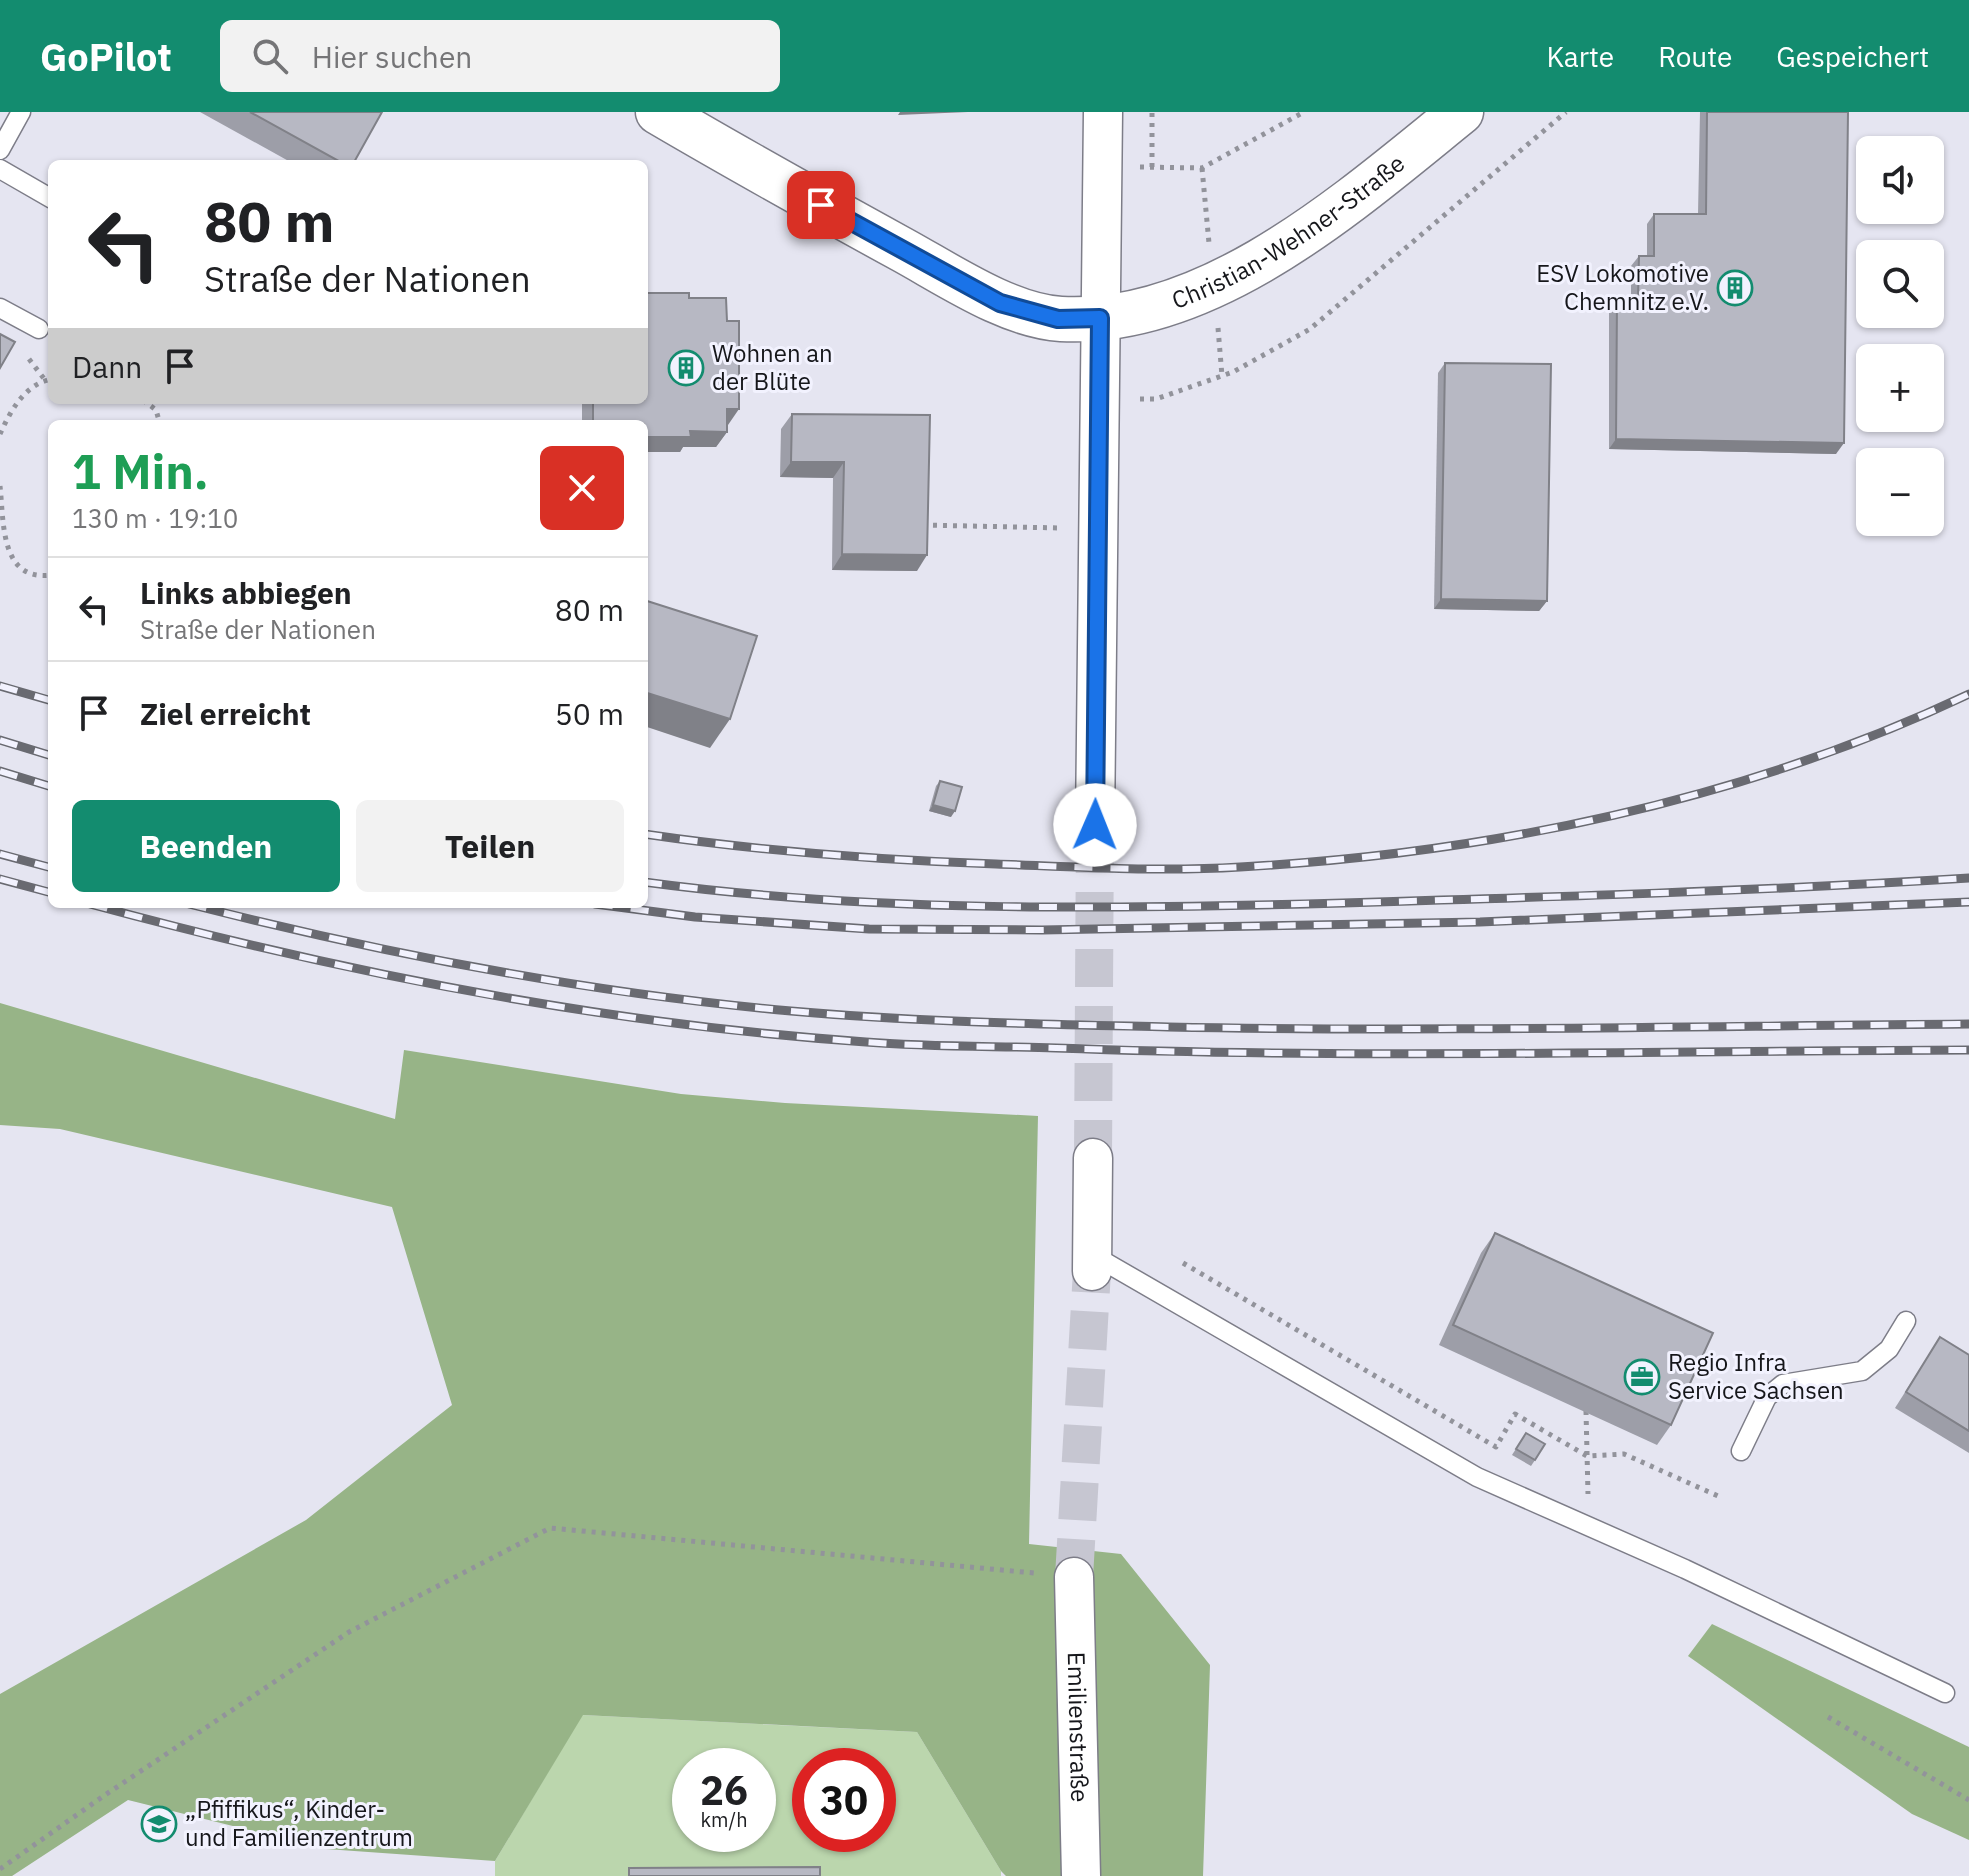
<!DOCTYPE html>
<html lang="de">
<meta charset="utf-8">
<style>
:root{--surface:#fff;--page:#f2f2f2;--text:#202124;--muted:#757577;--line:#e0e0e0;--accent:#138c6f}
body{margin:0;font-family:"IBM Plex Sans",sans-serif;background:var(--page);color:var(--text);height:100vh;display:flex;flex-direction:column;font-size:30px;white-space:nowrap}
*{box-sizing:border-box;margin:0}
p{font-size:26px;color:var(--muted)}
.icon{flex:none;width:44px;height:44px;fill:none;stroke:currentColor;stroke-width:2;stroke-linecap:round;stroke-linejoin:round}
.map{position:relative;flex:1;overflow:hidden}
.side{position:absolute;left:48px;top:308px;width:600px;height:488px;display:flex;flex-direction:column;background:var(--surface);border-radius:12px;box-shadow:0 2px 6px #0004}
.side>*{flex:none}
.guide{position:absolute;left:48px;top:48px;width:600px;height:244px;border-radius:12px;box-shadow:0 2px 6px #0004;background:#fff;color:var(--text);overflow:hidden}
.fabs{position:absolute;left:1856px;top:24px;display:grid;gap:16px}
.fabs a{display:grid;place-items:center;width:88px;height:88px;border-radius:12px;background:var(--surface);box-shadow:0 2px 6px #0004;font-size:40px}
.speed{position:absolute;left:672px;top:1636px;display:flex;gap:16px;font-size:40px;font-weight:700;text-align:center}
.speed>*{display:grid;place-content:center;width:104px;height:104px;border-radius:50%;background:var(--surface);box-shadow:0 2px 6px #0004;line-height:1}
.speed small{font-size:20px;font-weight:400}
.speed .limit{border:12px solid #d22;background:#fff;color:#111}
.pin{position:absolute;display:grid;place-items:center;width:68px;height:68px;color:#fff;margin:-34px;border-radius:16px;box-shadow:0 4px 12px #0006}
.me{position:absolute;width:88px;margin:-44px;rotate:1deg;stroke-linejoin:round;filter:drop-shadow(0 0 6px #0008)}
.turn{display:flex;align-items:center;gap:28px;height:168px;padding:0 24px;font-size:36px}
.turn .icon{width:104px;height:104px;stroke-width:2.5}
.turn b{display:block;font-size:56px;line-height:68px}
.then{display:flex;align-items:center;height:76px;padding:0 24px;background:#0003;gap:16px;font-size:30px}
.round{display:grid;place-items:center;flex:none;width:84px;height:84px;border-radius:12px;background:var(--page)}
.overview{display:flex;align-items:center;justify-content:space-between;height:136px;padding:0 24px}
h1{font-size:48px;font-weight:800;line-height:60px;color:#1e9e55}
.cta{display:flex;gap:16px;margin-top:auto;padding:16px 24px}
.cta a{flex:1;height:92px;border-radius:12px;background:var(--accent);color:#fff;font-size:32px;font-weight:800;line-height:92px;text-align:center}
.cta a+a{background:var(--page);color:var(--text)}
ul{padding:0;list-style:none}
li{display:flex;align-items:center;gap:24px;height:104px;padding:0 24px;border-top:2px solid var(--line)}
li div{flex:1}
li b{display:block;font-size:30px}
li em{font-style:normal}
header{display:flex;align-items:center;gap:48px;box-sizing:border-box;height:112px;padding:0 40px;background:var(--accent);color:#fff}
header strong{font-size:38px}
nav{display:flex;gap:44px;margin-inline-start:auto;font-size:28px}
.search{width:560px;height:72px;background:var(--page);display:flex;align-items:center;gap:20px;box-sizing:border-box;padding:0 28px;border-radius:12px;color:var(--muted);font-size:30px}
.map>svg:first-child{display:block}
.green{fill:#bbd6ad;fill-rule:evenodd}
.forest{fill:#97b487}
.lines{fill:none;stroke-linecap:round;stroke-linejoin:round}
.minor-tunnel{stroke:#c6c6d1;stroke-width:38;stroke-dasharray:38 19;stroke-linecap:butt}
.service-casing{stroke:#7d7d88;stroke-width:21}
.minor-casing{stroke:#7d7d88;stroke-width:41}
.secondary-casing{stroke:#7d7d88;stroke-width:47}
.path{stroke:#92939b;stroke-width:5;stroke-dasharray:4 6;stroke-linecap:butt}
.service{stroke:#fff;stroke-width:18}
.minor{stroke:#fff;stroke-width:38}
.secondary{stroke:#fff;stroke-width:44}
.rail-casing{stroke:#696a71;stroke-width:9}
.rail{stroke:#f2f2fe;stroke-width:6;stroke-dasharray:18;stroke-linecap:butt}
.wall{fill:#9d9ea8}
.shaded-wall{fill:#808188}
.building{fill:#b7b8c3;stroke:#808188;stroke-width:2}
.route-casing{stroke:#114b97;stroke-width:20}
.route{stroke:#1a73e8;stroke-width:14}
.labels{text-anchor:middle;stroke-width:6;stroke-linejoin:round;paint-order:stroke}
.street-label{font-size:24px;fill:#16171b;stroke:#f2f2fe}
.poi-label{font-size:24px;fill:#16171b;stroke:#f2f2fe;text-anchor:start}
</style>
<header>
<strong>GoPilot</strong>
<div class="search"><svg class="icon" aria-label="search" viewBox="0 0 24 24"><circle cx="10" cy="10" r="6"/><path d="M15 15l6 6"/></svg>Hier suchen</div>
<nav><a>Karte</a><a>Route</a><a>Gespeichert</a></nav>
</header>
<div class="map">
<svg width="1969" height="1764" viewBox="0 0 1969 1764">
<rect width="100%" height="100%" fill="#e5e5f1"/>
<path class="green" d="M582 1603 917 1620 1001 1759V1764H495V1749ZM690 1654H758V1722H690ZM810 1654H878V1722H810Z"/>
<g class="forest">
<path d="M0 891 395 1007 404 938 681 982 785 991 1038 1004 1029 1432 1121 1442 1210 1553 1203 1764H1006L1001 1759 917 1620 583 1603 495 1749 326 1737 128 1688 12 1764H0V1582L306 1408 452 1293 392 1095 60 1017 0 1013Z"/>
<path d="M1712 1512 1969 1635V1728L1912 1702 1688 1544Z"/>
</g>
<g class="lines">
<g class="minor-tunnel">
<path d="M1093 1046 1095 713"/>
<path d="M1074 1465 1092 1159"/>
</g>
<g class="service-casing">
<g id="service">
<path d="M0 38 21 0"/>
<path d="M0 57 52 87"/>
<path d="M0 196 39 217"/>
<path d="M1093 1143 1477 1365 1685 1457 1945 1581"/>
<path d="M1741 1339 1767 1285 1783 1272 1862 1259 1889 1237 1906 1209"/>
</g>
</g>
<g class="minor-casing">
<g id="minor">
<path d="M1095 713 1103 0"/>
<path d="M1092 1159 1093 1046"/>
<path id="s1" d="M1074 1465 1081 1764"/>
</g>
</g>
<g class="secondary-casing">
<g id="secondary">
<path id="s2" d="M658 0C738 47 819 92 901 137 947 162 1008 204 1061 207 1210 215 1352 88 1461 0"/>
</g>
</g>
<g class="path">
<path d="M1140 55 1202 56 1304 0"/>
<path d="M1152 55V0"/>
<path d="M1202 56 1209 131"/>
<path d="M1218 216 1222 264"/>
<path d="M29 247 45 268"/>
<path d="M1140 287H1156L1233 260 1310 217 1566 0"/>
<path d="M143 288 156 298 160 312"/>
<path d="M0 322C11 298 25 272 52 267"/>
<path d="M0 374C4 411 0 470 52 463"/>
<path d="M923 413 1061 416"/>
<path d="M1183 1151 1496 1335 1515 1302 1587 1344 1624 1342 1718 1384"/>
<path d="M1586 1299 1588 1382"/>
<path d="M1828 1605 1969 1688"/>
<path d="M0 1757 105 1683 349 1520 550 1416 1034 1461"/>
</g>
<use href="#service" class="service"/>
<use href="#minor" class="minor"/>
<use href="#secondary" class="secondary"/>
<g class="rail-casing">
<g id="rail">
<path d="M0 574 52 589"/>
<path d="M0 628 52 644"/>
<path d="M0 659 52 675"/>
<path d="M644 722C761 739 878 748 996 752 1077 755 1159 760 1240 755 1486 742 1746 688 1969 582"/>
<path d="M0 742 52 756"/>
<path d="M0 767 52 781"/>
<path d="M644 770C874 801 1111 797 1343 791 1552 785 1761 779 1969 766"/>
<path d="M90 792C344 861 604 912 866 930 929 935 993 934 1056 936 1360 947 1665 939 1969 938"/>
<path d="M189 792C386 842 588 881 791 899 916 910 1043 912 1168 915 1435 920 1702 914 1969 912"/>
<path d="M595 792 695 805 869 817 1042 818 1480 810 1969 790"/>
</g>
</g>
<use href="#rail" class="rail"/>
</g>
<g class="wall">
<path d="M200 0H382L353 52H294Z"/>
<path d="M1700 0H1848L1836 342 1609 337V197L1617 187H1631V154L1639 144H1647V112L1654 102H1698Z"/>
<path d="M689 186 728 313 727 320 716 335H683L680 340 644 312H582V292H577V288H644Z"/>
<path d="M1445 251 1547 489 1539 499 1434 497 1438 261Z"/>
<path d="M792 302 930 303 917 459 832 458 833 366 780 365 781 317Z"/>
<path d="M940 669 951 705 929 699 936 674Z"/>
<path d="M1495 1121 1671 1313 1657 1333 1439 1233 1481 1141Z"/>
<path d="M1940 1225 1969 1243V1341L1895 1296Z"/>
<path d="M1526 1321 1535 1348 1531 1354 1512 1343Z"/>
</g>
<g class="shaded-wall">
<path d="M900 0H968L898 3Z"/>
<path d="M727 297H739L728 313H716Z"/>
<path d="M690 319 727 320 716 335H683L680 340H644V325Z"/>
<path d="M1616 327 1844 331 1836 342 1609 337Z"/>
<path d="M791 350H844L833 366 780 365Z"/>
<path d="M842 442 927 443 917 459 832 458Z"/>
<path d="M1441 487 1547 489 1539 499 1434 497Z"/>
<path d="M644 580 730 607 710 636 644 614Z"/>
<path d="M933 693 955 699 951 705 929 699Z"/>
</g>
<g class="building">
<path d="M250 0H382L353 52H344Z"/>
<path d="M1707 0H1848L1844 331 1616 327 1617 187H1638L1639 144H1654V102H1706Z"/>
<path d="M644 181H689V186H726L727 209H739V297H727V320L690 319 691 325H644V312H593V288H644Z"/>
<path d="M0 222 15 230 0 256Z"/>
<path d="M1445 251 1551 252 1547 489 1441 487Z"/>
<path d="M792 302 930 303 927 443 842 442 844 350H791Z"/>
<path d="M644 488 757 524 730 607 644 580Z"/>
<path d="M940 669 962 675 955 699 933 693Z"/>
<path d="M1495 1121 1713 1221 1671 1313 1453 1213Z"/>
<path d="M1940 1225 1969 1243V1319L1906 1280Z"/>
<path d="M1526 1321 1545 1332 1535 1348 1516 1337Z"/>
<path d="M820 1755V1764H629V1756Z"/>
</g>
<g class="lines">
<g class="route-casing">
<path id="route" d="M821 93 1000 191 1058 207 1100 206 1095 713"/>
</g>
<use href="#route" class="route"/>
</g>
<defs>
<g id="building-ring" transform="scale(1.8)"><circle r="9.5" fill="#f2f2fe" stroke="#138c6f" stroke-width="1.5"/><path d="M-4-6H4V6H1V3H-1V6H-4ZM-2.5-4.3h1.7v1.8h-1.7ZM.8-4.3h1.7v1.8H.8ZM-2.5-1h1.7V.8h-1.7ZM.8-1h1.7V.8H.8Z" fill="#138c6f"/></g>
<g id="office-ring" transform="scale(1.8)"><circle r="9.5" fill="#f2f2fe" stroke="#138c6f" stroke-width="1.5"/><path d="M-6-3h4V-5.5h4V-3h4V5H-6ZM-1-4.5V-3h2v-1.5ZM-6 0V1H6V0Z" fill="#138c6f"/></g>
<g id="school-ring" transform="scale(1.8)"><circle r="9.5" fill="#f2f2fe" stroke="#138c6f" stroke-width="1.5"/><path d="M0-5L7-2L0 1L-7-2ZM-4 1L0 2.5L4 1V4Q0 6-4 4Z" fill="#138c6f"/></g>
</defs>
<g fill-rule="evenodd">
<use href="#building-ring" x="1735" y="176"/>
<use href="#building-ring" x="686" y="256"/>
<use href="#office-ring" x="1642" y="1265"/>
<use href="#school-ring" x="159" y="1712"/>
</g>
<g class="labels">
<g class="street-label">
<text dy="8" stroke="none"><textPath href="#s2" startOffset="704">Christian-Wehner-Straße</textPath></text>
<text dy="8" stroke="none"><textPath href="#s1" startOffset="150">Emilienstraße</textPath></text>
</g>
<g class="poi-label">
<text x="1709" y="170" text-anchor="end">ESV Lokomotive<tspan x="1709" dy="28">Chemnitz e.V.</tspan></text>
<text x="712" y="250">Wohnen an<tspan x="712" dy="28">der Blüte</tspan></text>
<text x="1668" y="1259">Regio Infra<tspan x="1668" dy="28">Service Sachsen</tspan></text>
<text x="185" y="1706">„Pfiffikus“, Kinder-<tspan x="185" dy="28">und Familienzentrum</tspan></text>
</g>
</g>
</svg>
<div class="fabs">
<a><svg class="icon" aria-label="sound" viewBox="0 0 24 24"><path d="M4 9h4l5-4v14l-5-4H4zM17 9q2 3 0 6"/></svg></a>
<a><svg class="icon" aria-label="search" viewBox="0 0 24 24"><circle cx="10" cy="10" r="6"/><path d="M15 15l6 6"/></svg></a>
<a>+</a>
<a>−</a>
</div>
<div class="speed"><div>26<small>km/h</small></div><div class="limit">30</div></div>
<div class="pin" style="left:821px;top:93px;background:#d93025"><svg class="icon" aria-label="arrive" viewBox="0 0 24 24"><path d="M6 21V4h12l-3 4 3 4H6"/></svg></div>
<svg class="me" style="left:1095px;top:713px" viewBox="-20 -20 40 40"><circle r="19" fill="#fff"/><path d="M0-13L10 11 0 6-10 11z" fill="#1a73e8"/></svg>
<div class="guide">
<div class="turn"><svg class="icon" aria-label="left" viewBox="0 0 24 24"><path d="M17 20v-9H6M10 6l-5 5 5 5"/></svg><div><b>80 m</b>Straße der Nationen</div></div>
<div class="then">Dann<svg class="icon" aria-label="arrive" viewBox="0 0 24 24"><path d="M6 21V4h12l-3 4 3 4H6"/></svg></div>
</div>
<section class="side">
<div class="overview"><div><h1>1 Min.</h1><p>130 m · 19:10</p></div><a class="round" style="background:#d93025;color:#fff"><svg class="icon" aria-label="close" viewBox="0 0 24 24"><path d="M6 6l12 12M18 6L6 18"/></svg></a></div>
<ul>
<li><svg class="icon" aria-label="left" viewBox="0 0 24 24"><path d="M17 20v-9H6M10 6l-5 5 5 5"/></svg><div><b>Links abbiegen</b><p>Straße der Nationen</p></div><em>80 m</em></li>
<li><svg class="icon" aria-label="arrive" viewBox="0 0 24 24"><path d="M6 21V4h12l-3 4 3 4H6"/></svg><div><b>Ziel erreicht</b></div><em>50 m</em></li>
</ul>
<div class="cta"><a>Beenden</a><a>Teilen</a></div>
</section>
</div>
